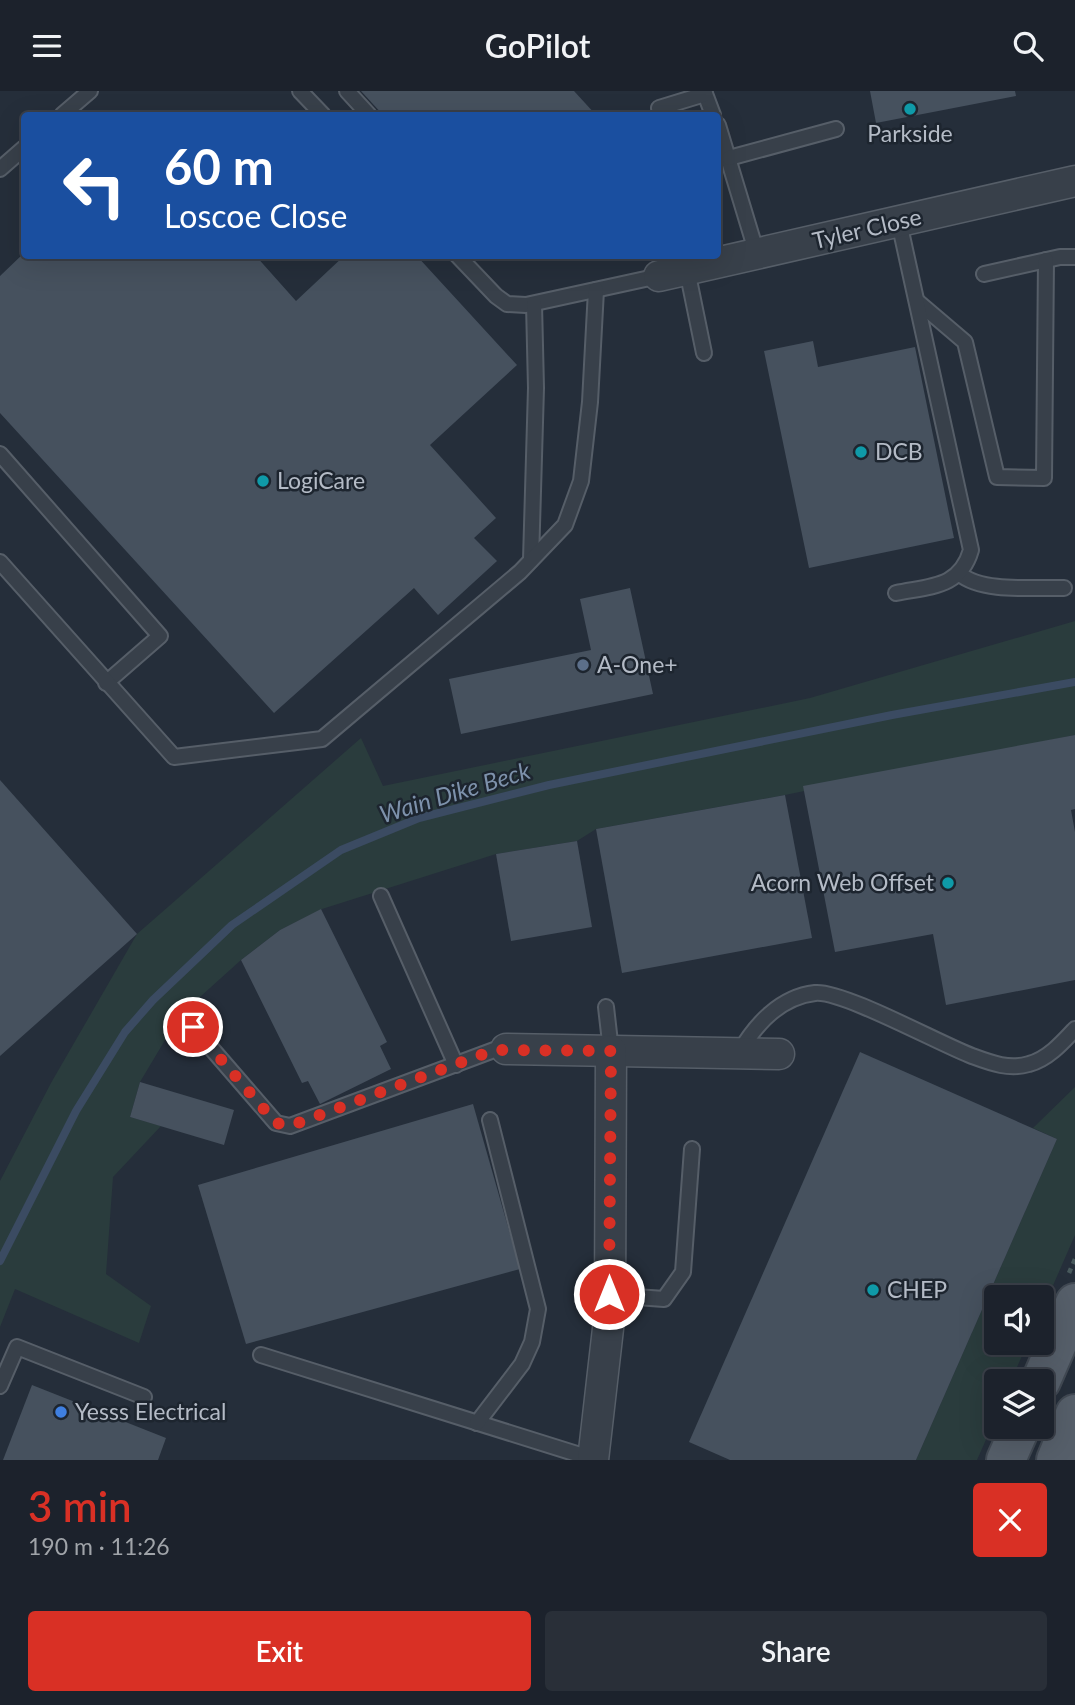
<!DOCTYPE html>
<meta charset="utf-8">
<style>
:root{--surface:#1c222c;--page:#292f38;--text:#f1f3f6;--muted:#a0a4a9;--line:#3a3f48;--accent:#d93025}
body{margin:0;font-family:Lato,sans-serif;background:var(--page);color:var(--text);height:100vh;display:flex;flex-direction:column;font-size:26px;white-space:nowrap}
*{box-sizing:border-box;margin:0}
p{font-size:23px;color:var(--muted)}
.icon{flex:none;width:38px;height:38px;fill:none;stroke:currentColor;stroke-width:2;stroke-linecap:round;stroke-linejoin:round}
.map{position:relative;height:1369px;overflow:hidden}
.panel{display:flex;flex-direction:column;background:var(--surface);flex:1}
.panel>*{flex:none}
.top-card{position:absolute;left:21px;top:21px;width:700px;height:147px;border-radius:7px;box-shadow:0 7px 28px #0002,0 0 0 2px var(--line);background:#1a4fa0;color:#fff;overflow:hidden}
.tools{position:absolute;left:984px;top:1194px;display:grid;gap:14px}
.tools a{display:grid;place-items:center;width:70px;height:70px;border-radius:7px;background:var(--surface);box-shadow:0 7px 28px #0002,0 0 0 2px var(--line);font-size:35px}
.pin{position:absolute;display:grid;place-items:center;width:60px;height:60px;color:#fff;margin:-30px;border:4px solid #fff;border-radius:50%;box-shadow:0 2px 7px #0007}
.me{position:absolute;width:77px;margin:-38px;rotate:0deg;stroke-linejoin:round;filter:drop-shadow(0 0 5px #0008)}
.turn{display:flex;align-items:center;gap:24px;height:147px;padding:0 28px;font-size:32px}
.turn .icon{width:91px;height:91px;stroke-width:2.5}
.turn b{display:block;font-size:49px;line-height:60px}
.round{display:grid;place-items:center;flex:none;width:74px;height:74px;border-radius:7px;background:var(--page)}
.head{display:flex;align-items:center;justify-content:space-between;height:119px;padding:0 28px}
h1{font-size:42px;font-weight:600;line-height:52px;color:var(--accent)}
.primary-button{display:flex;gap:14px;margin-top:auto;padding:14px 28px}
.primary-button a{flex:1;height:80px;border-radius:7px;background:var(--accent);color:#fff;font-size:28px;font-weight:600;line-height:80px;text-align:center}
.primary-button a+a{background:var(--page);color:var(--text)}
header{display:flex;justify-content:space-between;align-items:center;height:91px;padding:0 28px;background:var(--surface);font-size:32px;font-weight:600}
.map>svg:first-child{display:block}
.green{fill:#2a3c3d}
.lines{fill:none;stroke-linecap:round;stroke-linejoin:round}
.stream{stroke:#3b4b62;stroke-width:8}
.building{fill:#46515e}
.lane-casing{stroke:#565e68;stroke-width:18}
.street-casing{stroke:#565e68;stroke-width:33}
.primary-casing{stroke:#414953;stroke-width:42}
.path{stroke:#48595c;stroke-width:4.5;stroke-dasharray:5 5;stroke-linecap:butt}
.lane{stroke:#38404a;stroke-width:14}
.street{stroke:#38404a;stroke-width:30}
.primary{stroke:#565f6a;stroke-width:38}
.route{stroke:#d93025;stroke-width:12;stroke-dasharray:0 21.6}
.culture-dot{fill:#0f9aa8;stroke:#1d252f;stroke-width:2.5}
.service-dot{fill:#5c6f8a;stroke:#1d252f;stroke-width:2.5}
.shop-dot{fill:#3f7fe0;stroke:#1d252f;stroke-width:2.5}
.labels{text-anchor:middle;stroke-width:5;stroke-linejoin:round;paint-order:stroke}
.poi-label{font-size:23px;fill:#b4bbc6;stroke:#1d252f;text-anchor:start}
.street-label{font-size:23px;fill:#b4bbc6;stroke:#1d252f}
.water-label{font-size:24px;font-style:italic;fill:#7d91ab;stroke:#1d252f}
</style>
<header><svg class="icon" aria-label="menu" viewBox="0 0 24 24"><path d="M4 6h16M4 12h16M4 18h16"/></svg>GoPilot<svg class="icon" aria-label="search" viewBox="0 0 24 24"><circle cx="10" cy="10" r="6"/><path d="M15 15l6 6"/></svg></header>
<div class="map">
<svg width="1075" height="1369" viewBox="0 0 1075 1369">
<rect width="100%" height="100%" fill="#252e3a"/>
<g class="green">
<path d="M1075 530V644L785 704 596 738 577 750 496 763 322 818 280 839 241 869 180 924 140 991 130 1026 161 1035 113 1086 106 1183 151 1215 139 1252 15 1198 0 1236V1090L51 992 137 843 361 647 383 695 810 607Z"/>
<path d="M1075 996V1144L1041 1222V1206H996V1251H1028L1011 1290H996V1326L977 1369H916L1057 1048 1033 1037Z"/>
</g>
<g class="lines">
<path class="stream" d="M0 1170 76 1020 125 941 153 909 232 834 341 759 419 727 549 694 892 624 1075 591"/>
</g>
<g class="building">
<path d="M361 0H574L596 24H383Z"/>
<path d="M870 0H1015L1016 5 876 32Z"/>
<path d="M24 162V164H255L296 210 345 164H416L517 274 430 354 496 427 474 447 497 470 438 524 414 497 274 622 0 322V185Z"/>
<path d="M813 250 818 276 915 256 954 447 809 477 764 260Z"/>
<path d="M630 497 653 603 461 643 449 588 591 559 580 508Z"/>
<path d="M1075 644V718L1071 719 1075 741V889L946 914 933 843 835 861 803 695Z"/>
<path d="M0 689 137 843 0 965Z"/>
<path d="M785 704 812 847 622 882 596 738Z"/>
<path d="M577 750 592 836 511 850 496 763Z"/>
<path d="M321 818 387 951 380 955 391 978 320 1013 308 990 302 992 241 869 280 839Z"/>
<path d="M860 961 1057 1048 916 1369H730L689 1351Z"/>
<path d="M140 991 234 1019 224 1054 130 1026Z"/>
<path d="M473 1013 520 1178 246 1253 198 1094Z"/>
<path d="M32 1294 166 1347 158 1369H3Z"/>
</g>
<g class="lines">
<g class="lane-casing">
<g id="lane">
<path d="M300 0 323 24"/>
<path d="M347 0 369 24"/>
<path d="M704 0 713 24"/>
<path d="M659 17 705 3"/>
<path d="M62 24 90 0"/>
<path d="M718 34 757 163"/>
<path d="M729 67 836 38"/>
<path d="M0 78 24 57"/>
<path d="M457 164 496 205 507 213 526 214 659 185"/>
<path d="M687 179 704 262"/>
<path d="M984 183 1060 166H1075"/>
<path d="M918 211 965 251 997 386 1044 387 1046 169"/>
<path d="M0 363 160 545 106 592"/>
<path d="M531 469 536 297 534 213"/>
<path d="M0 471 174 666 322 648 520 481 565 434 581 390 590 311 596 199"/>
<path d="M960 483C982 502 1035 496 1064 497"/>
<path d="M896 502C930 495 960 497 971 459L899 131"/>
<path d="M381 805 456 974"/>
<path d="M606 916 611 960"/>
<path d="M193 936 276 1032 290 1035 494 959 506 958"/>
<path d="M739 962C755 934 780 906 815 902 842 899 940 953 972 965 991 972 1009 979 1029 973 1048 968 1063 951 1075 938"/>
<path d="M609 1204 664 1208 683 1181 692 1058"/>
<path d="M261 1264 593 1368"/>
<path d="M0 1295 17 1256 144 1306"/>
<path d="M477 1332 522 1273 532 1251 538 1218 490 1029"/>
</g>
</g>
<g class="street-casing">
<g id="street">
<path d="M659 185 1075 90"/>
<path d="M506 958 779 963"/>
<path d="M593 1369 610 1220 611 960"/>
</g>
</g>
<g class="primary-casing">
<g id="primary">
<path d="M1041 1290 1075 1212"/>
<path d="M1006 1369 1021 1335"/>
<path d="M1056 1369 1075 1323"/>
</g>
</g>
<path class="path" d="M1069 1182 1075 1168"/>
<use href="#lane" class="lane"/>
<use href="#street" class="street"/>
<use href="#primary" class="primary"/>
</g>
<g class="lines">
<path class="route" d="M193 936 276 1032 290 1035 494 959 611 960 609 1203"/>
</g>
<g class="culture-dot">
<circle cx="910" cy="18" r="7"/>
<circle cx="861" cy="361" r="7"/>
<circle cx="263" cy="390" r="7"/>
<circle cx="948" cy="792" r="7"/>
<circle cx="873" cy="1199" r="7"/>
</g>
<circle class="service-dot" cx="583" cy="574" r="7"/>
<circle class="shop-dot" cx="61" cy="1321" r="7"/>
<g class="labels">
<g class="poi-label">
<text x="910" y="51" text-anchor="middle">Parkside</text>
<text x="875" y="369">DCB</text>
<text x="277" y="398">LogiCare</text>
<text x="597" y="582">A-One+</text>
<text x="934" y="800" text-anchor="end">Acorn Web Offset</text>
<text x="887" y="1207">CHEP</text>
<text x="75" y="1329">Yesss Electrical</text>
</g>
<g class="street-label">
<text transform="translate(867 138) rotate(-13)" y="8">Tyler Close</text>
</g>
<g class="water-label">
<text transform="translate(455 702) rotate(-17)" y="8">Wain Dike Beck</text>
</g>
</g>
</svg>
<div class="tools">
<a><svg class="icon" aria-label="sound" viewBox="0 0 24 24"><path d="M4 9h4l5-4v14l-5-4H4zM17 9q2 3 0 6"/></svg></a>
<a><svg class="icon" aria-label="layers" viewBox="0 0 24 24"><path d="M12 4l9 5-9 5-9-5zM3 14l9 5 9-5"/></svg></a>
</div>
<div class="pin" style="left:193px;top:936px;background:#d93025"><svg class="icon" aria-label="arrive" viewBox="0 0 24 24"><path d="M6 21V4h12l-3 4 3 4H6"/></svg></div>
<svg class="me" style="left:609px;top:1203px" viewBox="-20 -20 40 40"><circle r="17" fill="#d93025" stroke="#fff" stroke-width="3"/><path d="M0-11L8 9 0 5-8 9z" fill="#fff"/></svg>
<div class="top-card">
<div class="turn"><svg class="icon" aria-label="left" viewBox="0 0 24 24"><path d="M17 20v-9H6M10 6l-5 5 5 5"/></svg><div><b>60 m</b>Loscoe Close</div></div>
</div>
</div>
<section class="panel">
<div class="head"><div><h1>3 min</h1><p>190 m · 11:26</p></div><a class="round" style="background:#d93025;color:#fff"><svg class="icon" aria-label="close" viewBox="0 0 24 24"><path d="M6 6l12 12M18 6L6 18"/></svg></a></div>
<div class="primary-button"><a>Exit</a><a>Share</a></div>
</section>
